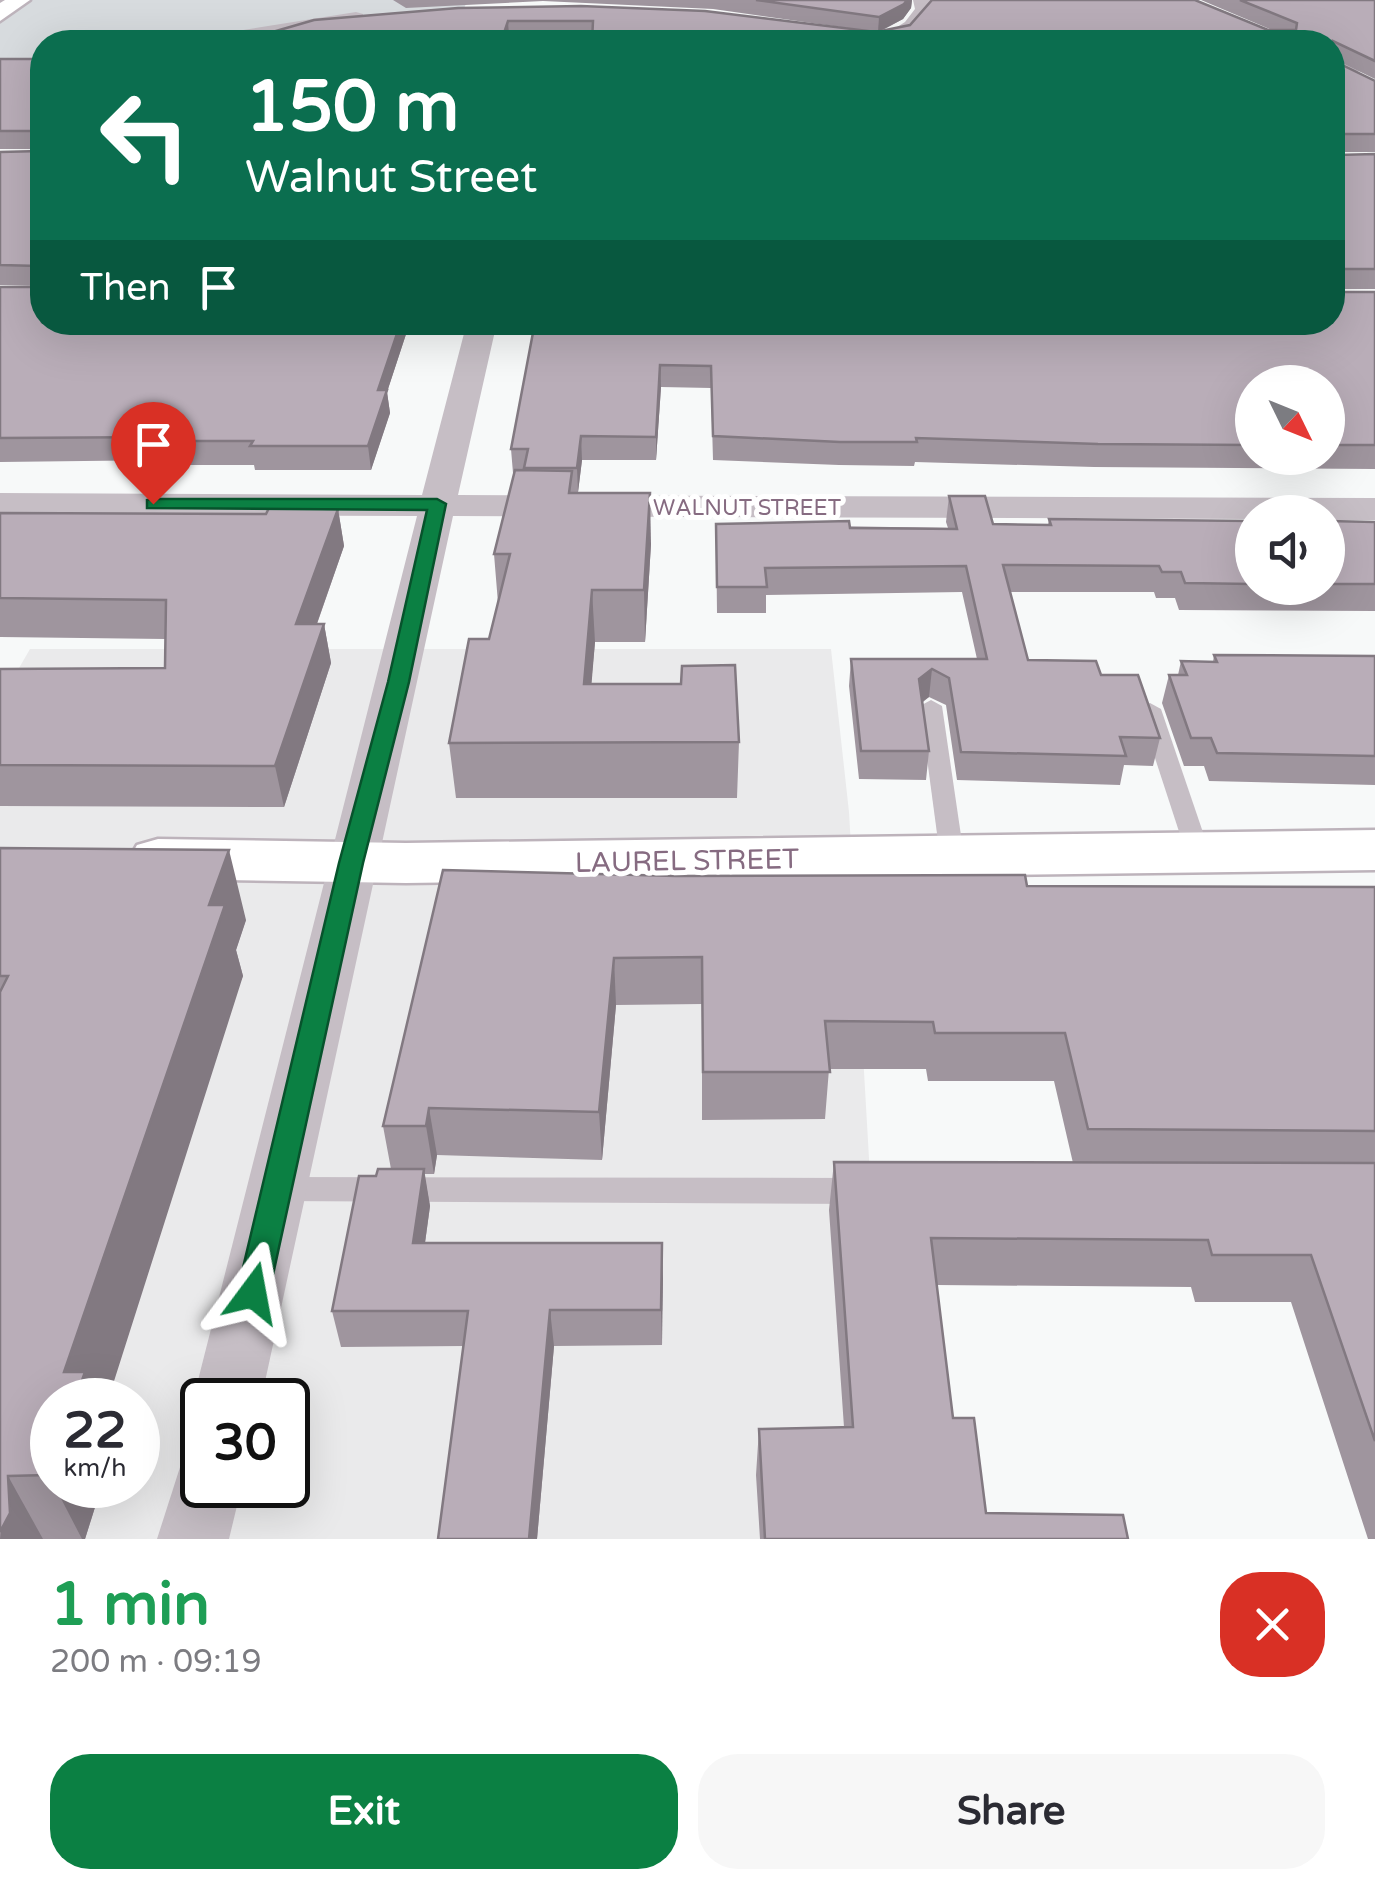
<!DOCTYPE html>
<meta charset="utf-8">
<style>
:root{--surface:#fff;--page:#f7f7f7;--text:#2b2b33;--muted:#7c7c81;--accent:#0b8043}
body{margin:0;font-family:"Varela Round",sans-serif;background:var(--page);color:var(--text);height:100vh;display:flex;flex-direction:column;font-size:38px;white-space:nowrap}
*{box-sizing:border-box;margin:0}
p{font-size:32px;color:var(--muted)}
.icon{flex:none;width:55px;height:55px;fill:none;stroke:currentColor;stroke-width:2;stroke-linecap:round;stroke-linejoin:round}
.map{position:relative;height:1539px;overflow:hidden}
.details{display:flex;flex-direction:column;background:var(--surface);flex:1}
.details>*{flex:none}
.hud{position:absolute;left:30px;top:30px;width:1315px;height:305px;border-radius:40px;box-shadow:0 10px 40px #0002;background:#0b6e4f;color:#fff;overflow:hidden}
.needle{width:65px;rotate:133deg}
.tools{position:absolute;left:1235px;top:365px;display:grid;gap:20px}
.tools a{display:grid;place-items:center;width:110px;height:110px;border-radius:50%;background:var(--surface);box-shadow:0 10px 40px #0002;font-size:50px}
.speed{position:absolute;left:30px;top:1378px;display:flex;gap:20px;font-size:50px;font-weight:700;text-align:center}
.speed>*{display:grid;place-content:center;width:130px;height:130px;border-radius:50%;background:var(--surface);box-shadow:0 10px 40px #0002;line-height:1}
.speed small{font-size:25px;font-weight:400}
.speed .limit{border:5px solid #111;border-radius:15px;background:#fff;color:#111}
.pin{position:absolute;display:grid;place-items:center;width:85px;height:85px;color:#fff;margin:-102px -42px;border-radius:50% 50% 50% 0;rotate:-45deg;box-shadow:0 0 10px #0007}
.pin .icon{rotate:45deg}
.me{position:absolute;width:110px;margin:-55px;rotate:13deg;stroke-linejoin:round;filter:drop-shadow(0 0 8px #0008)}
.turn{display:flex;align-items:center;gap:35px;height:210px;padding:0 50px;font-size:45px}
.turn .icon{width:130px;height:130px;stroke-width:2.5}
.turn b{display:block;font-size:70px;line-height:85px}
.then{display:flex;align-items:center;height:95px;padding:0 50px;background:#0003;gap:20px;font-size:38px}
.round{display:grid;place-items:center;flex:none;width:105px;height:105px;border-radius:40px;background:var(--page)}
.summary{display:flex;align-items:center;justify-content:space-between;height:170px;padding:0 50px}
h1{font-size:60px;font-weight:700;line-height:75px;color:#1e9e55}
.action{display:flex;gap:20px;margin-top:auto;padding:20px 50px}
.action a{flex:1;height:115px;border-radius:40px;background:var(--accent);color:#fff;font-size:40px;font-weight:700;line-height:115px;text-align:center}
.action a+a{background:var(--page);color:var(--text)}
.map>svg:first-child{display:block}
.built{fill:#eaeaeb;fill-rule:evenodd}
.green{fill:#d7dbde}
.lines{fill:none;stroke-linecap:round;stroke-linejoin:round}
.secondary-casing{stroke:#bdb3bb;stroke-width:5}
.lane{fill:#c6bec5;fill-rule:evenodd}
.street{fill:#c6bec5;fill-rule:evenodd}
.secondary{fill:#fff;fill-rule:evenodd}
.wall{fill:#9f959e;fill-rule:evenodd}
.shaded-wall{fill:#827981}
.building{fill:#b9adb8;stroke:#827981;stroke-width:2.5}
.route{fill:#0b8043;stroke:#07532c;stroke-width:2.5}
.labels{text-anchor:middle;stroke-width:10;stroke-linejoin:round;paint-order:stroke}
.far-street-label{font-size:22px;fill:#866b81;stroke:#fff}
.street-label{font-size:28px;fill:#866b81;stroke:#fff}
</style>
<div class="map">
<svg width="1375" height="1539" viewBox="0 0 1375 1539">
<rect width="100%" height="100%" fill="#f7f9f9"/>
<path class="built" d="M30 649H831L849 812 891 1539H0V701ZM52 1400H138V1485H52ZM202 1400H288V1485H202Z"/>
<path class="green" d="M19 0H468L463 10 290 27 206 42H42V62L0 63V14Z"/>
<g class="lines">
<g class="secondary-casing">
<g id="secondary">
<path d="M5 0H30L0 21V3Z"/>
<path d="M1375 830V870L406 883 158 879 137 873 129 859 137 845 158 839 406 843Z"/>
</g>
</g>
<g class="lane">
<path d="M931 700 942 706 964 856 952 864 940 856 920 706Z"/>
<path d="M1150 703 1161 709 1210 853 1206 859 1198 861 1186 853 1139 709Z"/>
<path d="M278 1177 859 1178 870 1182 874 1191 870 1200 859 1204 278 1201 267 1198 263 1189 267 1180Z"/>
</g>
<g class="street">
<path d="M913 0H931L933 9C917 33 903 42 874 42L905 22 915 9Z"/>
<path d="M356 12 363 14V22L239 42H196L206 36Z"/>
<path d="M1375 59V71L1332 72V60Z"/>
<path d="M467 322H497L458 495 1375 498V520H1328V512H1252V519L453 516 261 1400H202V1421L193 1400 417 516 0 515V493L422 495Z"/>
<path d="M202 1452V1485H242L229 1539H157L182 1461Z"/>
</g>
<use href="#secondary" class="secondary"/>
</g>
<g class="wall">
<path d="M393 0H912L911 8 903 19 881 31 1272 30 1201 0H1375V79L1334 59V61L1375 81V152H1336L1337 155 1375 154V289H1335V292H1375V469L1094 467 915 462 914 466 839 465 713 460 711 388 661 387 656 460H582L578 492H573V493L651 544 645 642H595L591 684 739 742 737 798H456L449 743 489 639 498 603 494 554 514 473H513L511 449 535 322H1332L592 37 509 36 507 42H238L458 8 876 32 713 9 543 1 406 8ZM1252 382H1328V458H1252Z"/>
<path d="M0 59H42V322H410L387 392 390 413 371 470H255L254 465H169L168 460 0 462V287L39 286 0 285V152L40 151V149H0Z"/>
<path d="M949 496 993 524 1048 525 1049 519 1252 521V588H1328V521L1375 522V611L1179 610 1175 598H1156L1154 592H1010L1028 660 1101 675 1160 738 1153 766 1124 765 1120 785 957 780 946 705 929 697 923 702 929 751 926 780 859 779 849 686 851 659H977L962 592 766 595V613H717L716 524 948 528 946 522Z"/>
<path d="M338 509 344 546 317 624H324L331 663 284 807 0 806V669L165 668V639L0 637V513L193 515 266 514Z"/>
<path d="M1214 655 1375 656V785L1209 781 1204 766H1184L1162 703 1169 675H1178L1181 661 1213 662Z"/>
<path d="M0 848 246 920 236 950 243 976 52 1400V1485H102L85 1539H0Z"/>
<path d="M443 870 1027 886 1375 887V1539H1368L1291 1302H1195L1191 1287 937 1285 953 1418 986 1513 1128 1539H760L756 1475 759 1429 844 1427 829 1210 834 1162 1073 1163 1054 1081H928L926 1069H829L825 1119 702 1120V1004L616 1005 602 1160 437 1155 434 1174H424L430 1206 425 1243H662V1345L554 1346 537 1539H438L464 1346 341 1347 332 1311 376 1176 391 1169 383 1126Z"/>
</g>
<g class="shaded-wall">
<path d="M907 0H912L911 8 903 19 878 32 879 17Z"/>
<path d="M508 21 509 36 507 42H501Z"/>
<path d="M401 322H410L387 392 390 413 371 470 368 446 378 390Z"/>
<path d="M660 365 661 387 656 460V437Z"/>
<path d="M581 436 582 460 578 492 577 468Z"/>
<path d="M650 493 651 544 645 642 644 590Z"/>
<path d="M338 509 344 546 303 663 296 624Z"/>
<path d="M592 590 595 642 587 738 584 684Z"/>
<path d="M324 624 331 663 284 807 275 766Z"/>
<path d="M932 669 929 697 916 706 919 679Z"/>
<path d="M229 850 246 920 236 950 243 976 108 1400H75L64 1372 209 905Z"/>
<path d="M614 958 616 1005 602 1160 599 1112Z"/>
<path d="M429 1108 437 1155 434 1174 426 1126Z"/>
<path d="M424 1169 430 1206 420 1279 413 1243Z"/>
<path d="M662 1243 663 1279 662 1345 661 1310Z"/>
<path d="M550 1310 554 1346 537 1539H529Z"/>
<path d="M8 1476 43 1539H0Z"/>
<path d="M54 1485H102L85 1539H82Z"/>
</g>
<g class="building">
<path d="M756 0H907L904 4 879 17Z"/>
<path d="M932 0H1195L1268 30H1296L1297 23 1240 0H1375V61L1333 41 1334 61 1375 81V134H1337L1333 138 1337 155 1375 154V269H1335V292H1375V445H1328V382H1252V445L1098 444 916 438 917 442H840L713 436 711 366 660 365 656 437 581 436 577 468H524L528 449H511L535 322H1332V42H592L593 21H508L501 42H238L314 20 458 8 581 6 705 11 876 32 910 25Z"/>
<path d="M0 59H42V322H401L378 390H387L368 446H250L253 441H164L166 437 0 438V287H39V266L0 265V152L40 151 41 135 37 131H0Z"/>
<path d="M515 470 572 471 569 493H650L644 590H592L584 684H681L682 666 735 665 739 742 449 743 469 639H489L510 554H494Z"/>
<path d="M949 496H985L993 524 1051 525 1049 519 1252 521V584L1185 583 1181 572H1162L1159 566 1003 565 1028 660 1096 661 1101 675H1138L1160 738 1120 737 1126 756 961 752 949 678 932 669 919 679 929 751H861L851 659H987L966 566 765 568 767 587H717L716 524 849 521 850 528 957 529Z"/>
<path d="M269 508 338 509 296 624H324L275 766 0 765V669L165 668 166 600 0 598V513L266 514Z"/>
<path d="M1328 521 1375 522V584H1328Z"/>
<path d="M1214 655 1375 656V756L1217 753 1211 738H1191L1169 675H1187L1181 661 1217 662Z"/>
<path d="M0 848 229 850 209 905H225L64 1372H85L75 1400H52V1466L49 1475 8 1476 10 1513 0 1532V992L8 976H0Z"/>
<path d="M443 870 676 876 1025 875 1027 886 1375 887V1131L1088 1129 1065 1033H935L933 1022 825 1021 830 1072H703L702 957 614 958 599 1112 429 1108 426 1126H383Z"/>
<path d="M834 1162 1375 1163V1441L1311 1255H1212L1208 1240 931 1238 953 1418H974L986 1513 1123 1515 1128 1539H765L759 1429 853 1427Z"/>
<path d="M378 1169H424L413 1243H662L661 1310H550L529 1539H438L468 1311H332L359 1176H376Z"/>
</g>
<path class="route" d="M153 499H437L446 504 409 682 363 863 269 1293 264 1303 253 1307 242 1303 237 1293 339 863 388 682 427 510 147 508V500Z"/>
<g class="labels">
<g class="far-street-label">
<text x="747" y="515">WALNUT STREET</text>
</g>
<g class="street-label">
<text transform="translate(687 860) rotate(-1)" y="10">LAUREL STREET</text>
</g>
</g>
</svg>
<div class="tools">
<a><svg class="needle" viewBox="-14 -14 28 28"><path d="M0-13l5 13h-10z" fill="#e53935"/><path d="M0 13l5-13h-10z" fill="#7c7c81"/></svg></a>
<a><svg class="icon" aria-label="sound" viewBox="0 0 24 24"><path d="M4 9h4l5-4v14l-5-4H4zM17 9q2 3 0 6"/></svg></a>
</div>
<div class="speed"><div>22<small>km/h</small></div><div class="limit">30</div></div>
<div class="pin" style="left:153px;top:504px;background:#d93025"><svg class="icon" aria-label="arrive" viewBox="0 0 24 24"><path d="M6 21V4h12l-3 4 3 4H6"/></svg></div>
<svg class="me" style="left:253px;top:1293px" viewBox="-20 -20 40 40"><path d="M0-17L14 15 0 8-14 15z" fill="#0b8043" stroke="#fff" stroke-width="4"/></svg>
<div class="hud">
<div class="turn"><svg class="icon" aria-label="left" viewBox="0 0 24 24"><path d="M17 20v-9H6M10 6l-5 5 5 5"/></svg><div><b>150 m</b>Walnut Street</div></div>
<div class="then">Then<svg class="icon" aria-label="arrive" viewBox="0 0 24 24"><path d="M6 21V4h12l-3 4 3 4H6"/></svg></div>
</div>
</div>
<section class="details">
<div class="summary"><div><h1>1 min</h1><p>200 m · 09:19</p></div><a class="round" style="background:#d93025;color:#fff"><svg class="icon" aria-label="close" viewBox="0 0 24 24"><path d="M6 6l12 12M18 6L6 18"/></svg></a></div>
<div class="action"><a>Exit</a><a>Share</a></div>
</section>
